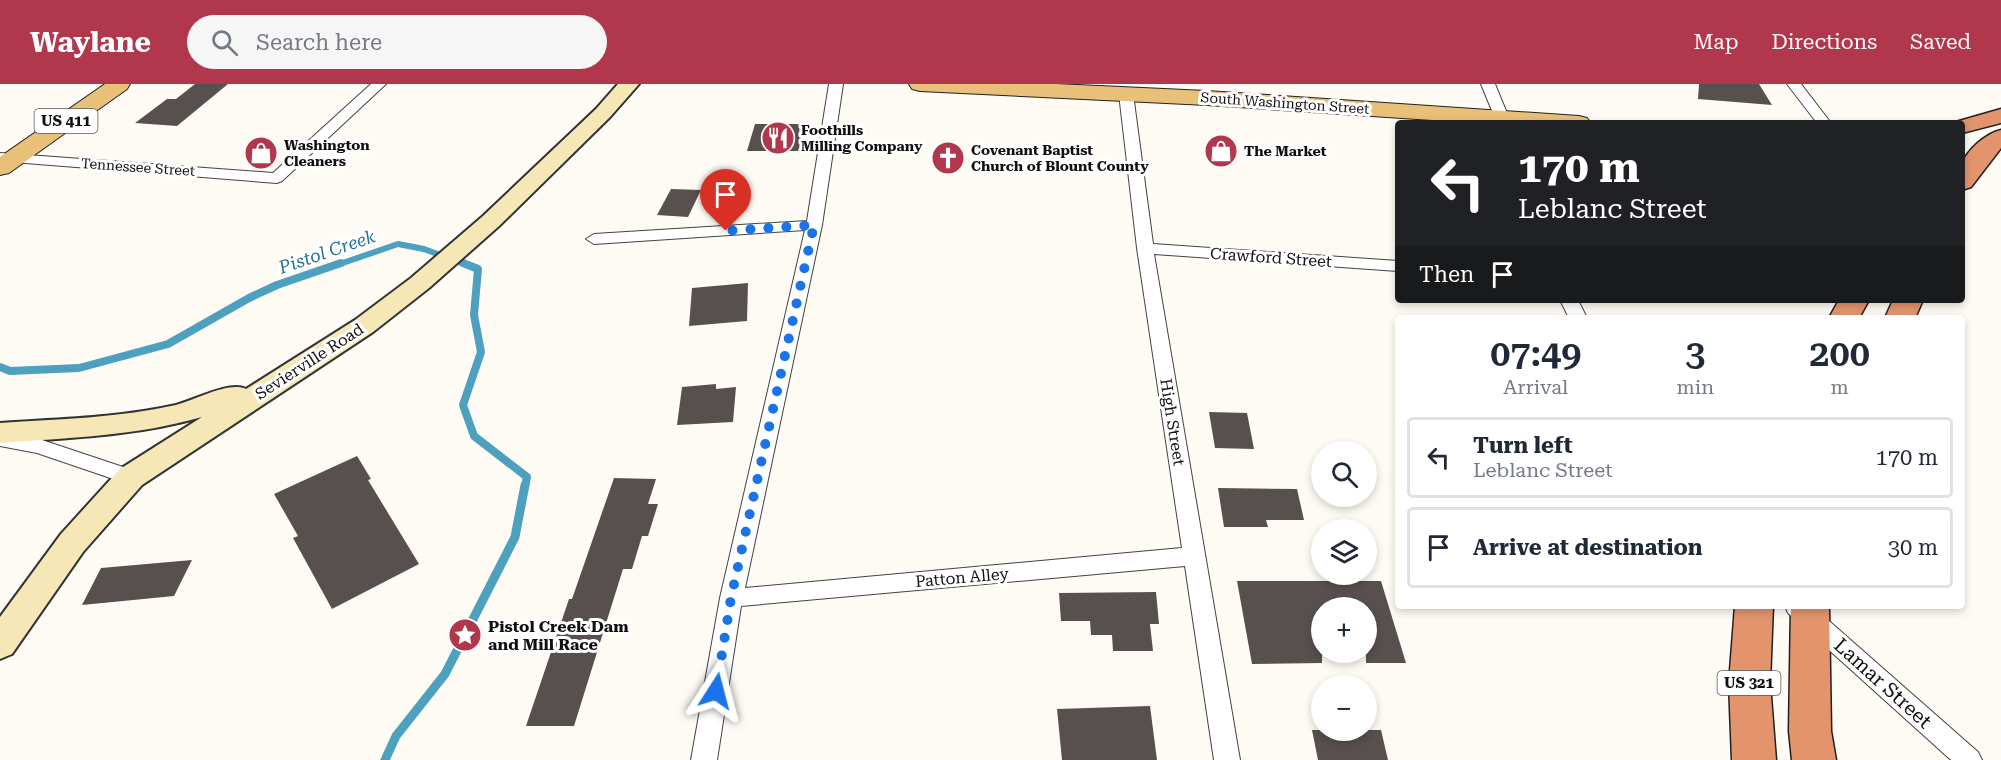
<!DOCTYPE html>
<meta charset="utf-8">
<style>
:root{--surface:#fff;--page:#f6f6f7;--text:#1f2937;--muted:#747a83;--line:#e0e1e3;--accent:#b1374c}
body{margin:0;font-family:"Roboto Serif",serif;background:var(--page);color:var(--text);height:100vh;display:flex;flex-direction:column;font-size:22px;white-space:nowrap}
*{box-sizing:border-box;margin:0}
p{font-size:20px;color:var(--muted)}
.icon{flex:none;width:33px;height:33px;fill:none;stroke:currentColor;stroke-width:2;stroke-linecap:round;stroke-linejoin:round}
.map{position:relative;flex:1;overflow:hidden}
.side{position:absolute;left:1395px;top:231px;width:570px;height:294px;display:flex;flex-direction:column;background:var(--surface);border-radius:6px;box-shadow:0 3px 9px #0003}
.side>*{flex:none}
.banner{position:absolute;left:1395px;top:36px;width:570px;height:183px;border-radius:6px;box-shadow:0 3px 9px #0003;background:#202124;color:#fff;overflow:hidden}
.tools{position:absolute;left:1311px;top:357px;display:grid;gap:12px}
.tools a{display:grid;place-items:center;width:66px;height:66px;border-radius:50%;background:var(--surface);box-shadow:0 3px 9px #0003;font-size:30px}
.pin{position:absolute;display:grid;place-items:center;width:51px;height:51px;color:#fff;margin:-62px -26px;border-radius:50% 50% 50% 0;rotate:-45deg;box-shadow:0 0 6px #0007}
.pin .icon{rotate:45deg}
.me{position:absolute;width:66px;margin:-33px;rotate:9deg;stroke-linejoin:round;filter:drop-shadow(0 0 4px #0008)}
.turn{display:flex;align-items:center;gap:21px;height:126px;padding:0 24px;font-size:27px}
.turn .icon{width:78px;height:78px;stroke-width:2.5}
.turn b{display:block;font-size:42px;line-height:51px}
.then{display:flex;align-items:center;height:57px;padding:0 24px;background:#0003;gap:12px;font-size:22px}
.eta{display:flex;justify-content:space-evenly;align-items:center;height:102px;text-align:center}
.eta b{font-size:36px;font-weight:600;line-height:42px}
ul{padding:0;list-style:none}
li{display:flex;align-items:center;gap:18px;height:81px;margin:0 12px 9px;padding:0 12px;border:3px solid var(--line);border-radius:6px}
li div{flex:1}
li b{display:block;font-size:22px}
li em{font-style:normal}
header{display:flex;align-items:center;gap:36px;box-sizing:border-box;height:84px;padding:0 30px;background:var(--accent);color:#fff}
header strong{font-size:28px}
nav{display:flex;gap:33px;margin-inline-start:auto;font-size:21px}
.search{width:420px;height:54px;background:var(--page);display:flex;align-items:center;gap:15px;box-sizing:border-box;padding:0 21px;border-radius:33px;color:var(--muted);font-size:22px}
.map>svg:first-child{display:block}
.lines{fill:none;stroke-linecap:round;stroke-linejoin:round}
.stream-far2{stroke:#4ea0bf;stroke-width:6}
.stream-far1{stroke:#4ea0bf;stroke-width:8}
.stream{stroke:#4ea0bf;stroke-width:9}
.building{fill:#58504e}
.street-casing{stroke:#434343;stroke-width:2}
.secondary-casing{stroke:#323232;stroke-width:4}
.primary-casing{stroke:#212121;stroke-width:2}
.highway-casing{stroke:#212121;stroke-width:3}
.street{fill:#fff;fill-rule:evenodd}
.secondary{fill:#f6e7b7;fill-rule:evenodd}
.primary{fill:#e9c079;fill-rule:evenodd}
.highway{fill:#e4946d;fill-rule:evenodd}
.route{stroke:#1a73e8;stroke-width:10;stroke-dasharray:0 18}
.labels{text-anchor:middle;stroke-width:6;stroke-linejoin:round;paint-order:stroke}
.far-street-label{font-size:14px;fill:#101010;stroke:#fff}
.far-poi-label{font-size:14px;font-weight:bold;fill:#101010;stroke:#fff;text-anchor:start}
.shield{fill:#fff;stroke:#585858;stroke-width:1.5}
.shield-label{font-size:15px;font-weight:bold;fill:#101010}
.street-label{font-size:16px;fill:#101010;stroke:#fff}
.poi-label{font-size:16px;font-weight:bold;fill:#101010;stroke:#fff;text-anchor:start}
.water-label{font-size:18px;font-style:italic;fill:#277295;stroke:#fff}
.near-street-label{font-size:20px;fill:#101010;stroke:#fff}
</style>
<header>
<strong>Waylane</strong>
<div class="search"><svg class="icon" aria-label="search" viewBox="0 0 24 24"><circle cx="10" cy="10" r="6"/><path d="M15 15l6 6"/></svg>Search here</div>
<nav><a>Map</a><a>Directions</a><a>Saved</a></nav>
</header>
<div class="map">
<svg width="2001" height="676" viewBox="0 0 2001 676">
<rect width="100%" height="100%" fill="#fefbf5"/>
<g class="lines">
<path class="stream-far2" d="M337 181 398 160 424 165 467 181"/>
<g class="stream-far1">
<path d="M463 179 478 185 474 231 481 268 463 321 474 352 527 393 525 403"/>
<path d="M0 283 10 287 79 284 168 260 249 214 277 201 341 179"/>
</g>
<path class="stream" d="M385 676 396 652 445 590 515 453 525 401"/>
</g>
<g class="building">
<path d="M195 0H228L177 42 135 39 167 15H176Z"/>
<path d="M1699 0H1759L1772 21 1698 15Z"/>
<path d="M755 40H808L801 67H747Z"/>
<path d="M671 105 701 106 688 133 657 131Z"/>
<path d="M748 199 747 237 689 242 692 204Z"/>
<path d="M716 300V305L736 303 733 338 677 341 682 303Z"/>
<path d="M1209 328 1247 329 1254 365 1215 364Z"/>
<path d="M357 372 371 395 368 396 419 480 332 525 293 454 298 452 274 410Z"/>
<path d="M614 394 656 395 648 420H658L648 452H642L632 485H623L574 642H526L569 515H572Z"/>
<path d="M1218 404 1297 405 1304 436H1266L1268 443H1224Z"/>
<path d="M192 476 174 512 82 521 101 484Z"/>
<path d="M1237 497H1381L1406 579H1366V524H1322V579L1252 580Z"/>
<path d="M1156 508 1159 540H1150L1153 567H1113L1112 551H1091L1090 537H1061L1059 509Z"/>
<path d="M1150 622 1157 676H1062L1057 625Z"/>
<path d="M1312 646H1381L1388 676H1318Z"/>
</g>
<g class="lines">
<g class="street-casing">
<g id="street">
<path d="M371 0H386L282 97 277 99 0 77V69L273 89Z"/>
<path d="M829 0H843L822 141 745 504 1182 464 1137 164 1119 10 1121 7 1126 6 1133 10 1153 160 1398 177V187L1154 170 1240 676H1214L1185 482 741 522 717 676H691L720 514 805 146 594 160 586 155 594 150 807 137Z"/>
<path d="M1481 0H1495L1511 39H1497Z"/>
<path d="M1787 0H1801L1831 39H1817Z"/>
<path d="M1560 216H1578L1587 234H1569Z"/>
<path d="M0 348 39 355 138 388 141 393 138 398 131 401 37 369 0 362Z"/>
<path d="M1785 522H1812L1978 668 1982 676H1951L1788 529Z"/>
</g>
</g>
<g class="secondary-casing">
<path id="secondary" d="M618 0H639L610 33 499 142 429 204 373 248 142 401 83 468 12 570 0 575V533L61 450 120 385 202 333C136 352 68 354 0 359V339C59 335 118 334 176 321 195 316 229 297 246 305L355 236 411 194 483 132 596 25Z"/>
</g>
<g class="primary-casing">
<g id="primary">
<path d="M105 0H130L127 5 9 89 0 91V73Z"/>
<path d="M909 0H1056L1207 7 1579 32 1587 34 1591 39H1477L1207 21 920 7 912 5Z"/>
</g>
</g>
<g class="highway-casing">
<g id="highway">
<path d="M2001 25V39L1962 49V39H1952Z"/>
<path d="M2001 46V64L1971 103 1962 106C1962 98 1960 88 1962 81 1966 66 1987 49 2001 46Z"/>
<path d="M1839 216H1869L1859 234H1829Z"/>
<path d="M1893 216H1923L1915 234H1885Z"/>
<path d="M1735 522H1773L1770 599 1776 676H1732L1729 599Z"/>
<path d="M1791 522H1829L1831 647 1836 676H1792L1789 647Z"/>
</g>
</g>
<use href="#street" class="street"/>
<use href="#secondary" class="secondary"/>
<use href="#primary" class="primary"/>
<use href="#highway" class="highway"/>
</g>
<g class="lines">
<path class="route" d="M716 607 731 514 814 141 726 147"/>
</g>
<defs>
<g id="restaurant-disc" transform="scale(1.725)"><circle r="9.5" fill="#b1374c" stroke="#fff"/><path d="M-5-6h1v4h1v-4h1v4h1v-4h1v5L-1.5 .5V6h-2V.5L-5-1ZM5-6V6H3V1.5H1.5Q1.5-4 5-6Z" fill="#fff"/></g>
<g id="shop-disc" transform="scale(1.725)"><circle r="9.5" fill="#b1374c" stroke="#fff"/><path d="M-5-2.5h2.3a2.7 3.5 0 0 1 5.4 0H5L5.5 6h-11ZM-1.5-2.5h3a1.5 2.3 0 0 0-3 0Z" fill="#fff"/></g>
<g id="church-disc" transform="scale(1.725)"><circle r="9.5" fill="#b1374c" stroke="#fff"/><path d="M-1.2-6h2.4v3.5h3.3v2.4h-3.3V6h-2.4V-.1h-3.3v-2.4h3.3Z" fill="#fff"/></g>
<g id="sight-disc" transform="scale(1.725)"><circle r="9.5" fill="#b1374c" stroke="#fff"/><path d="M0-6L1.8-2.2L6-1.7L2.9 1.2L3.7 5.4L0 3.3L-3.7 5.4L-2.9 1.2L-6-1.7L-1.8-2.2Z" fill="#fff"/></g>
</defs>
<g fill-rule="evenodd">
<use href="#restaurant-disc" x="778" y="54"/>
<use href="#shop-disc" x="1221" y="67"/>
<use href="#shop-disc" x="261" y="69"/>
<use href="#church-disc" x="948" y="74"/>
<use href="#sight-disc" x="465" y="551"/>
</g>
<g class="labels">
<g class="far-street-label">
<text transform="translate(1285 19) rotate(4)" y="5">South Washington Street</text>
<text transform="translate(138 83) rotate(4)" y="5">Tennessee Street</text>
</g>
<g class="far-poi-label">
<text x="801" y="51">Foothills<tspan x="801" dy="16">Milling Company</tspan></text>
<text x="284" y="66">Washington<tspan x="284" dy="16">Cleaners</tspan></text>
<text x="971" y="71">Covenant Baptist<tspan x="971" dy="16">Church of Blount County</tspan></text>
<text x="1244" y="72">The Market</text>
</g>
<g class="shield">
<rect x="34.5" y="25" width="63" height="24" rx="4.5"/>
<rect x="1717.5" y="587" width="63" height="24" rx="4.5"/>
</g>
<g class="shield-label">
<text x="66" y="42">US 411</text>
<text x="1749" y="604">US 321</text>
</g>
<g class="street-label">
<text transform="translate(1271 173) rotate(4)" y="6">Crawford Street</text>
<text transform="translate(309 277) rotate(-33)" y="6">Sevierville Road</text>
<text transform="translate(1173 338) rotate(81)" y="6">High Street</text>
<text transform="translate(962 493) rotate(-5)" y="6">Patton Alley</text>
</g>
<g class="poi-label">
<text x="488" y="548">Pistol Creek Dam<tspan x="488" dy="18">and Mill Race</tspan></text>
</g>
<g class="water-label">
<text transform="translate(327 168) rotate(-19)" y="6">Pistol Creek</text>
</g>
<g class="near-street-label">
<text transform="translate(1883 599) rotate(42)" y="7">Lamar Street</text>
</g>
</g>
</svg>
<div class="tools">
<a><svg class="icon" aria-label="search" viewBox="0 0 24 24"><circle cx="10" cy="10" r="6"/><path d="M15 15l6 6"/></svg></a>
<a><svg class="icon" aria-label="layers" viewBox="0 0 24 24"><path d="M12 4l9 5-9 5-9-5zM3 14l9 5 9-5"/></svg></a>
<a>+</a>
<a>−</a>
</div>
<div class="pin" style="left:726px;top:147px;background:#d93025"><svg class="icon" aria-label="arrive" viewBox="0 0 24 24"><path d="M6 21V4h12l-3 4 3 4H6"/></svg></div>
<svg class="me" style="left:716px;top:607px" viewBox="-20 -20 40 40"><path d="M0-17L14 15 0 8-14 15z" fill="#1a73e8" stroke="#fff" stroke-width="4"/></svg>
<div class="banner">
<div class="turn"><svg class="icon" aria-label="left" viewBox="0 0 24 24"><path d="M17 20v-9H6M10 6l-5 5 5 5"/></svg><div><b>170 m</b>Leblanc Street</div></div>
<div class="then">Then<svg class="icon" aria-label="arrive" viewBox="0 0 24 24"><path d="M6 21V4h12l-3 4 3 4H6"/></svg></div>
</div>
<section class="side">
<div class="eta">
<div><b>07:49</b><p>Arrival</p></div>
<div><b>3</b><p>min</p></div>
<div><b>200</b><p>m</p></div>
</div>
<ul>
<li><svg class="icon" aria-label="left" viewBox="0 0 24 24"><path d="M17 20v-9H6M10 6l-5 5 5 5"/></svg><div><b>Turn left</b><p>Leblanc Street</p></div><em>170 m</em></li>
<li><svg class="icon" aria-label="arrive" viewBox="0 0 24 24"><path d="M6 21V4h12l-3 4 3 4H6"/></svg><div><b>Arrive at destination</b></div><em>30 m</em></li>
</ul>
</section>
</div>
